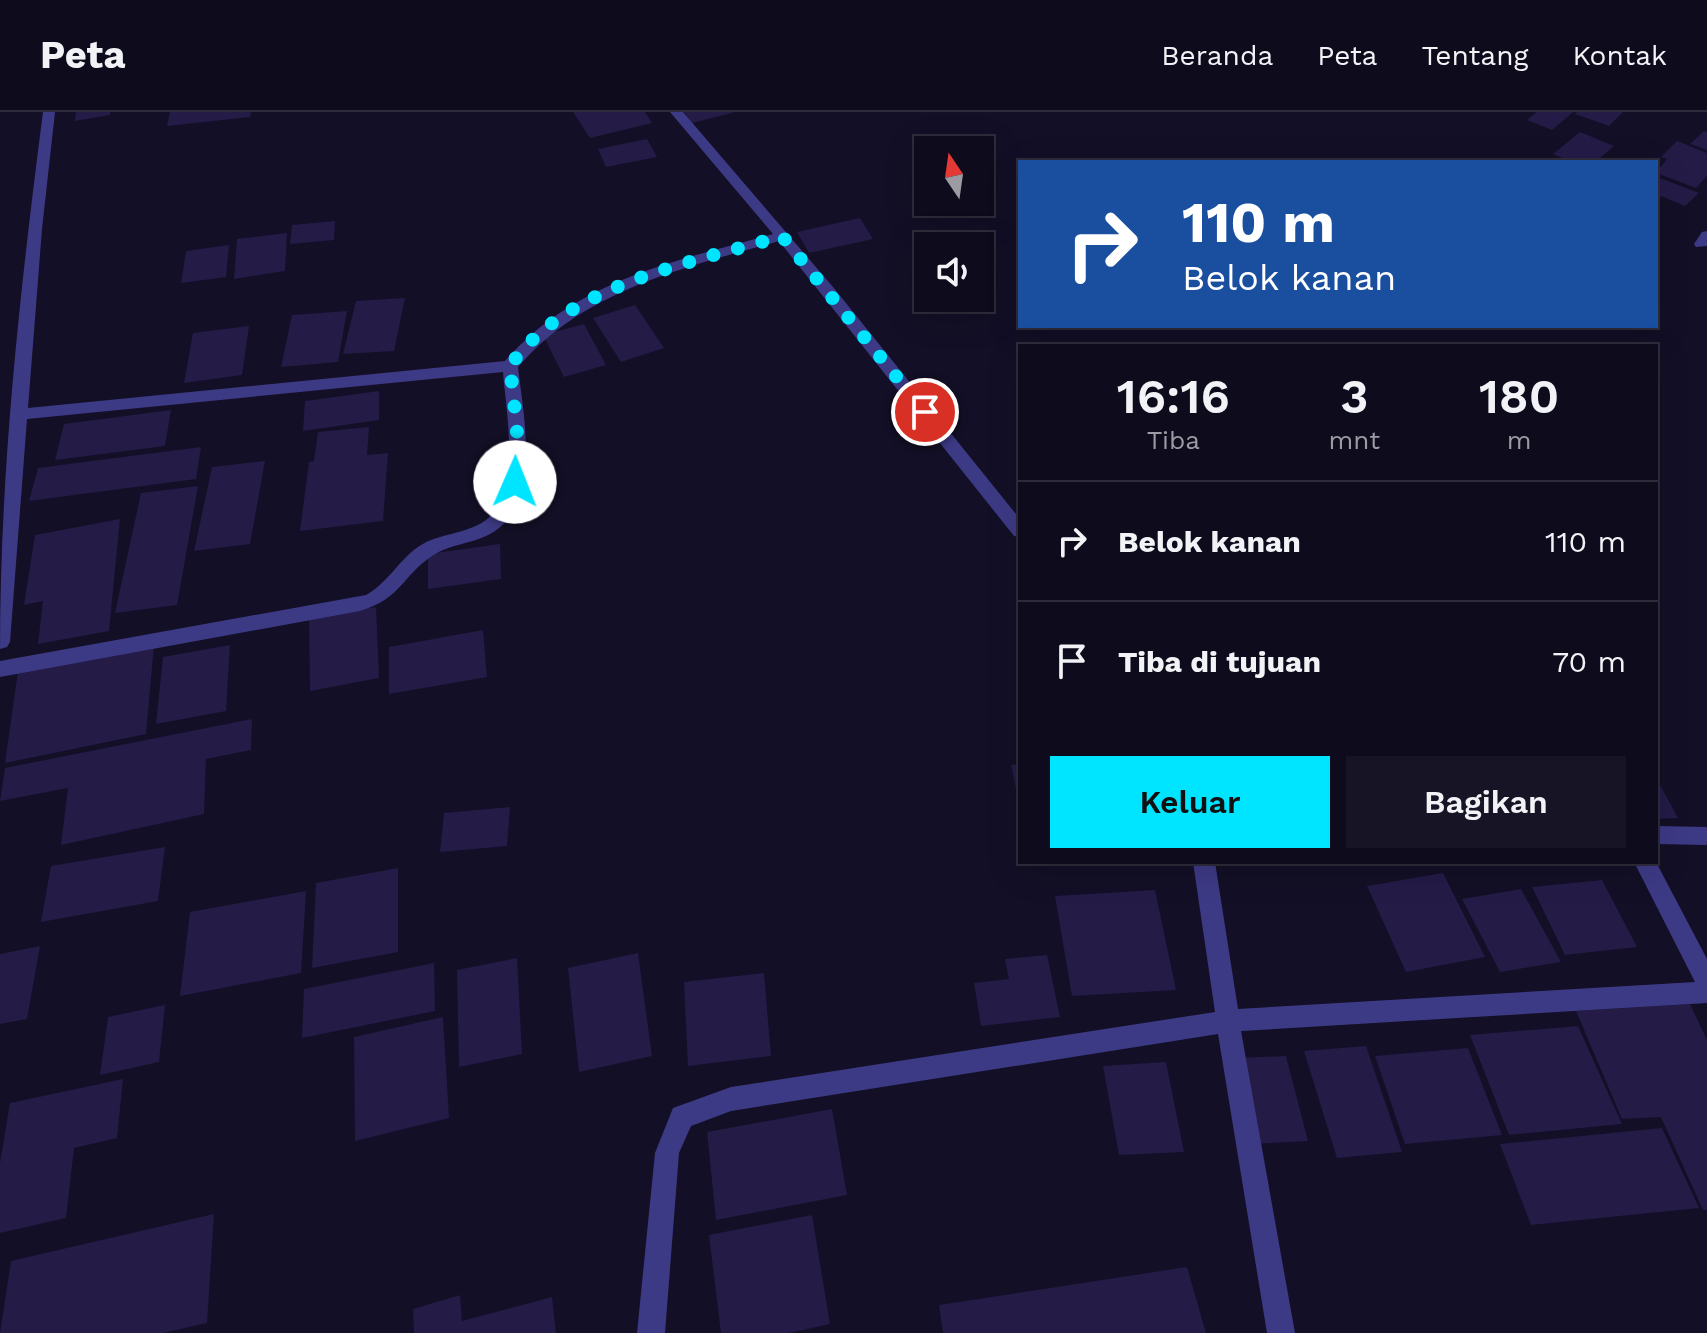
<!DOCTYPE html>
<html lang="id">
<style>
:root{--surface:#0e0b1c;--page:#171425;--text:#f1f3f6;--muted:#9b9ba3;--line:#2e2b3b;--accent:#00e5ff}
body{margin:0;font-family:"Work Sans",sans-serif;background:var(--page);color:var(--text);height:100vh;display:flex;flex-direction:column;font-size:30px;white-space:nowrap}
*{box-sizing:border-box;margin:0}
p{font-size:26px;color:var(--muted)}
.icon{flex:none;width:44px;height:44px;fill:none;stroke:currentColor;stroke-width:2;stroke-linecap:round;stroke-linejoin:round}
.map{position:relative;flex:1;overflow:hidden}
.drawer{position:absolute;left:1018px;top:232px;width:640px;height:520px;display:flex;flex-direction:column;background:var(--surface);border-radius:0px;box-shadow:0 8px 32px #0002,0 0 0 2px var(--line)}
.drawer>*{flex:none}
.top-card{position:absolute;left:1018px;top:48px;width:640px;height:168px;border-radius:0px;box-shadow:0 8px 32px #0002,0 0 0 2px var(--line);background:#1a4fa0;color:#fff;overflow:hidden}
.needle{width:52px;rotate:347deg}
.controls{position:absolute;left:914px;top:24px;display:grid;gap:16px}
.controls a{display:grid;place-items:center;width:80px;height:80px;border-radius:0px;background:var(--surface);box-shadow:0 8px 32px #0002,0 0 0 2px var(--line);font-size:40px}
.pin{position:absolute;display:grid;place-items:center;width:68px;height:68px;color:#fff;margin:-34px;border:4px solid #fff;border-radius:50%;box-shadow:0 2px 8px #0007}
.me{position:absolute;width:88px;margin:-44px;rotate:1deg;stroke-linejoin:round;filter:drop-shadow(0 0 6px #0008)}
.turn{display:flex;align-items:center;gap:28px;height:168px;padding:0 32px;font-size:36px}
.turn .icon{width:104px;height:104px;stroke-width:2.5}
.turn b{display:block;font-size:56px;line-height:68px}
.eta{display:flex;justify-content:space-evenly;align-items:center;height:136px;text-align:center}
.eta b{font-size:48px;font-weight:600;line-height:56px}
.action{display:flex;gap:16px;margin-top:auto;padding:16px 32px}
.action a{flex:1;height:92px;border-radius:0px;background:var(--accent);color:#111;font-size:32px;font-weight:600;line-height:92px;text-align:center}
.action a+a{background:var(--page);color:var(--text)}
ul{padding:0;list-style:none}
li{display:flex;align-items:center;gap:24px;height:120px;padding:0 32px;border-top:2px solid var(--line)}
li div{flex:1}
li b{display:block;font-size:30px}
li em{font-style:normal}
header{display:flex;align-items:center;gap:48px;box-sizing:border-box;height:112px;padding:0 40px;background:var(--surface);border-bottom:2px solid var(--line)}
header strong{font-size:38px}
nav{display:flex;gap:44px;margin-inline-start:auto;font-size:28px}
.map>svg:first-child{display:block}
.building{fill:#241b47}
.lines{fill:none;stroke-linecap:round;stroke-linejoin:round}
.minor{fill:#3d3a85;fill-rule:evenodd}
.route{stroke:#00e5ff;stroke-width:14;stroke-dasharray:0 25.2}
</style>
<header>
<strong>Peta</strong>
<nav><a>Beranda</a><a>Peta</a><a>Tentang</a><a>Kontak</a></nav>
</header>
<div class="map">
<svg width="1707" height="1221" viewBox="0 0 1707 1221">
<rect width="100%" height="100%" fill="#130f26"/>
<g class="building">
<path d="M76 0H110V3L75 9Z"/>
<path d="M170 0H251L250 5 167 14Z"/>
<path d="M573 0H645L652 11 590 26Z"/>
<path d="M684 0H732V1L692 11Z"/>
<path d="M1537 0H1573L1552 18 1527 8Z"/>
<path d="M1577 0H1623L1609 14 1575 2Z"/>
<path d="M1704 19 1707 20V38L1690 32Z"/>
<path d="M1580 20 1614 34 1595 50H1572L1553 42Z"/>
<path d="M647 27 657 45 606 55 598 37Z"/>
<path d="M1677 29 1707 41V64L1696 76 1656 61 1667 47 1661 45Z"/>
<path d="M1657 65 1699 81 1685 94 1656 82Z"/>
<path d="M860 106 873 127 809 141 797 120Z"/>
<path d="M335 109 334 128 290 132 292 113Z"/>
<path d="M287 121 285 159 234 167 237 127Z"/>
<path d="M229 133 226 165 181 171 186 139Z"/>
<path d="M405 186 394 239 343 242 356 189Z"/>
<path d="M635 193 664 236 621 250 593 206Z"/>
<path d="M347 199 338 250 281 255 292 203Z"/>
<path d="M584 212 606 253 564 265 543 223Z"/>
<path d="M249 214 242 263 184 271 193 221Z"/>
<path d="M379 279V308L303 319 305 289Z"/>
<path d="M171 298 165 334 55 348 64 312Z"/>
<path d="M369 315 367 343 388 341 383 409 300 419 309 350 314 349 318 320Z"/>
<path d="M201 335 196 367 29 389 38 356Z"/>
<path d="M265 349 250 432 194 439 212 355Z"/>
<path d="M198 374 177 493 115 501 141 381Z"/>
<path d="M120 407 109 519 38 532 43 489 24 493 35 423Z"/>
<path d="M500 432 501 467 428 477V442Z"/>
<path d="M376 495 379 566 310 579 309 507Z"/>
<path d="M483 518 487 565 389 582V535Z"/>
<path d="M154 533 146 622 5 651 18 559Z"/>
<path d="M230 533 226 599 156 612 163 545Z"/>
<path d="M252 607 251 638 206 647 204 702 61 733 68 676 0 689 5 656Z"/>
<path d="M1020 652V691H1019L1011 653Z"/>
<path d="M1656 671H1659L1678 706 1656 707Z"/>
<path d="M510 695 507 734 440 740 444 701Z"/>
<path d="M165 735 158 789 41 810 51 754Z"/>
<path d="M398 756V840L312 856 316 771Z"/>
<path d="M1443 761 1485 845 1406 860 1367 774Z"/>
<path d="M1602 768 1637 835 1565 843 1532 775Z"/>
<path d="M1521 777 1561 850 1500 860 1462 787Z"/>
<path d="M1155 778 1176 878 1072 884 1055 784Z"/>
<path d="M306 779 301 861 180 884 190 800Z"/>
<path d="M40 834 27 907 0 912V842Z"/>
<path d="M638 841 652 944 579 960 568 856Z"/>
<path d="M1047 843 1060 905 981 914 974 871 1009 867 1005 847Z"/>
<path d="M517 846 522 942 459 955 457 858Z"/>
<path d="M434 851 435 899 302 926 304 877Z"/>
<path d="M764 861 771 944 688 954 684 870Z"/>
<path d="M1690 892 1707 928V1098H1703L1661 1005 1622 1007 1576 899Z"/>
<path d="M165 893 159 950 100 963 108 905Z"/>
<path d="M443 905 449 1006 355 1029 354 925Z"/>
<path d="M1578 914 1622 1012 1509 1023 1470 923Z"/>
<path d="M1366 934 1402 1040 1337 1046 1304 939Z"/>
<path d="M1468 936 1502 1023 1405 1032 1375 944Z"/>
<path d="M1286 944 1308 1029 1253 1032 1235 946Z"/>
<path d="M1166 950 1184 1040 1119 1043 1103 954Z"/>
<path d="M123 967 117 1026 74 1036 66 1106 0 1121V1051L10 991Z"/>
<path d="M832 997 847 1083 716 1108 707 1020Z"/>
<path d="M1662 1016 1699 1096 1531 1113 1500 1032Z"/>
<path d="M214 1102 207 1211 163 1221H0L11 1149Z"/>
<path d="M812 1103 830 1212 789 1221H721L709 1123Z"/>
<path d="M1187 1155 1206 1221H943L939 1193Z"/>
<path d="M460 1183 462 1209 552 1185 556 1221H414L413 1197Z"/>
</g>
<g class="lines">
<g class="minor">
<path d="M43 0H55L42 117 28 296 505 249C576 168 673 150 773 122L670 0H683L833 175 1020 407V425L1014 424 779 129C684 156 585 177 518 255 523 301 542 388 495 419 476 432 451 431 432 444 401 465 402 486 360 499L0 565V549L366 483C389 470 400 446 421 433 439 422 461 422 480 412 524 388 506 301 503 260L27 307 10 530 7 535 0 537C0 358 20 178 43 0Z"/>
<path d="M1707 119V134L1696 135 1694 132 1702 120Z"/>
<path d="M1656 714 1707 715V733L1656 732Z"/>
<path d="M1193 750H1215L1238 897 1695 870 1634 750H1656L1707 847V891L1241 919 1295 1221H1267L1218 922 731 999 691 1014 679 1041 665 1221H637L655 1041 673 996 731 975 1215 900Z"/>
</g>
</g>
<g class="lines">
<path class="route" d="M515 370 517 318 510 254C567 172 692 151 782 124L925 300"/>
</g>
</svg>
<div class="controls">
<a><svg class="needle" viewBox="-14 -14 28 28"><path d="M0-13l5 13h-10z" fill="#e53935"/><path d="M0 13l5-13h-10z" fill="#9b9ba3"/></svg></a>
<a><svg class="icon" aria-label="sound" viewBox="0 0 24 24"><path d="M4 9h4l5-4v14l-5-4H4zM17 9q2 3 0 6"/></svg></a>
</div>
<div class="pin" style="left:925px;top:300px;background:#d93025"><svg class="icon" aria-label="arrive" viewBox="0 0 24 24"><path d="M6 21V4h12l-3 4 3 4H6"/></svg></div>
<svg class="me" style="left:515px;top:370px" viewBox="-20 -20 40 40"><circle r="19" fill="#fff"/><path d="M0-13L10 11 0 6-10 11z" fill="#00e5ff"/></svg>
<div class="top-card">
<div class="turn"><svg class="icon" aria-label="right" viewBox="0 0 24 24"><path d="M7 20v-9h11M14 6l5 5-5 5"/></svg><div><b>110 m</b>Belok kanan</div></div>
</div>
<section class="drawer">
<div class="eta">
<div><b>16:16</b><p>Tiba</p></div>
<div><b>3</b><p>mnt</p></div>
<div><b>180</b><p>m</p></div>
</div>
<ul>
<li><svg class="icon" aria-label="right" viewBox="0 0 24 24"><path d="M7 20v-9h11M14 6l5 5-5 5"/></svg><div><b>Belok kanan</b></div><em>110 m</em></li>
<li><svg class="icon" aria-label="arrive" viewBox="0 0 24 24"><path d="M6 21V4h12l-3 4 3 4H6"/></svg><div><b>Tiba di tujuan</b></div><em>70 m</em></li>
</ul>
<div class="action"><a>Keluar</a><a>Bagikan</a></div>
</section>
</div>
